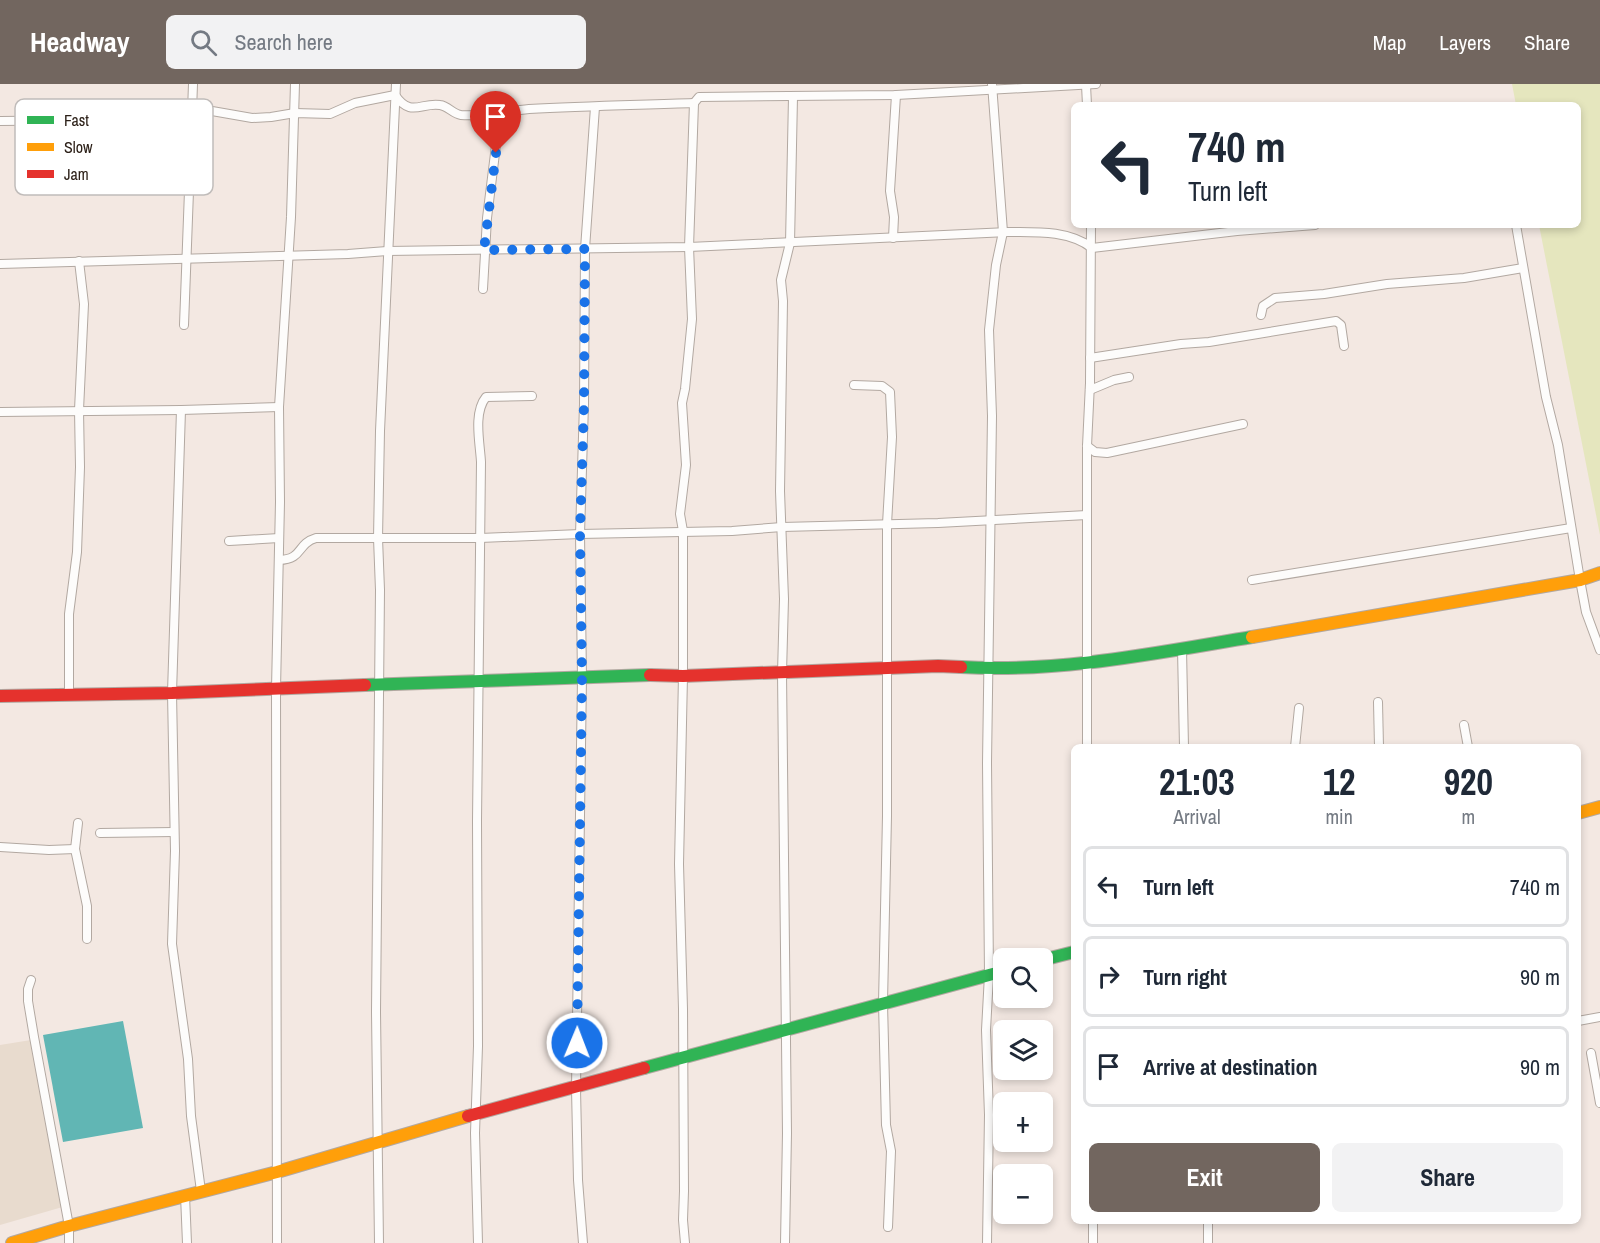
<!DOCTYPE html>
<meta charset="utf-8">
<style>
:root{--surface:#fff;--page:#f2f2f3;--text:#1f2937;--muted:#747a83;--line:#e0e1e3;--accent:#72665f}
body{margin:0;font-family:"Archivo Narrow",sans-serif;background:var(--page);color:var(--text);height:100vh;display:flex;flex-direction:column;font-size:22px;white-space:nowrap}
*{box-sizing:border-box;margin:0}
p{font-size:20px;color:var(--muted)}
.icon{flex:none;width:33px;height:33px;fill:none;stroke:currentColor;stroke-width:2;stroke-linecap:round;stroke-linejoin:round}
.map{position:relative;flex:1;overflow:hidden}
.drawer{position:absolute;left:1071px;top:660px;width:510px;height:480px;display:flex;flex-direction:column;background:var(--surface);border-radius:9px;box-shadow:0 3px 9px #0003}
.drawer>*{flex:none}
.top-card{position:absolute;left:1071px;top:18px;width:510px;height:126px;border-radius:9px;box-shadow:0 3px 9px #0003;background:#fff;color:var(--text);overflow:hidden}
.fabs{position:absolute;left:993px;top:864px;display:grid;gap:12px}
.fabs a{display:grid;place-items:center;width:60px;height:60px;border-radius:9px;background:var(--surface);box-shadow:0 3px 9px #0003;font-size:30px}
.pin{position:absolute;display:grid;place-items:center;width:51px;height:51px;color:#fff;margin:-62px -26px;border-radius:50% 50% 50% 0;rotate:-45deg;box-shadow:0 0 6px #0007}
.pin .icon{rotate:45deg}
.me{position:absolute;width:66px;margin:-33px;rotate:1deg;stroke-linejoin:round;filter:drop-shadow(0 0 4px #0008)}
.turn{display:flex;align-items:center;gap:21px;height:126px;padding:0 18px;font-size:27px}
.turn .icon{width:78px;height:78px;stroke-width:2.5}
.turn b{display:block;font-size:42px;line-height:51px}
.eta{display:flex;justify-content:space-evenly;align-items:center;height:102px;text-align:center}
.eta b{font-size:36px;font-weight:700;line-height:42px}
.action{display:flex;gap:12px;margin-top:auto;padding:12px 18px}
.action a{flex:1;height:69px;border-radius:9px;background:var(--accent);color:#fff;font-size:24px;font-weight:700;line-height:69px;text-align:center}
.action a+a{background:var(--page);color:var(--text)}
ul{padding:0;list-style:none}
li{display:flex;align-items:center;gap:18px;height:81px;margin:0 12px 9px;padding:0 6px;border:3px solid var(--line);border-radius:9px}
li div{flex:1}
li b{display:block;font-size:22px}
li em{font-style:normal}
header{display:flex;align-items:center;gap:36px;box-sizing:border-box;height:84px;padding:0 30px;background:var(--accent);color:#fff}
header strong{font-size:28px}
nav{display:flex;gap:33px;margin-inline-start:auto;font-size:21px}
.search{width:420px;height:54px;background:var(--page);display:flex;align-items:center;gap:15px;box-sizing:border-box;padding:0 21px;border-radius:9px;color:var(--muted);font-size:22px}
.map>svg:first-child{display:block}
.education{fill:#e8dbce}
.green{fill:#e5e6be}
.water{fill:#61b6b4}
.lines{fill:none;stroke-linecap:round;stroke-linejoin:round}
.street-casing{stroke:#b2a8a1;stroke-width:10}
.fast-casing{stroke:#b2a8a1;stroke-width:14}
.slow-casing{stroke:#b2a8a1;stroke-width:14}
.jam-casing{stroke:#b2a8a1;stroke-width:14}
.street{stroke:#fdfcfb;stroke-width:8}
.fast{stroke:#30b455;stroke-width:12}
.slow{stroke:#ff9f0a;stroke-width:12}
.jam{stroke:#e5322d;stroke-width:12}
.route{stroke:#1a73e8;stroke-width:10;stroke-dasharray:0 18}
.key{fill:#fff;stroke:#c0bcba;stroke-width:1.5}
.key-label{font-size:16px;fill:#2c2018}
</style>
<header>
<strong>Headway</strong>
<div class="search"><svg class="icon" aria-label="search" viewBox="0 0 24 24"><circle cx="10" cy="10" r="6"/><path d="M15 15l6 6"/></svg>Search here</div>
<nav><a>Map</a><a>Layers</a><a>Share</a></nav>
</header>
<div class="map">
<svg width="1600" height="1159" viewBox="0 0 1600 1159">
<rect width="100%" height="100%" fill="#f3e8e2"/>
<path class="education" d="M31 956 66 1122 0 1141V961Z"/>
<path class="green" d="M1512 0H1600V451L1539 141H1578V21H1516Z"/>
<path class="water" d="M123 937 143 1044 63 1058 43 951Z"/>
<g class="lines">
<g class="street-casing">
<g id="street">
<path d="M1086 1 1087 21"/>
<path d="M0 37 192 35 202 30 212 27 252 34 271 33 295 29 330 30 355 19 395 11C411 34 421 18 440 21 448 22 453 30 461 31 484 33 506 27 529 25 584 22 639 21 694 19"/>
<path d="M1516 141 1546 313 1558 361 1580 496 1586 528 1600 566"/>
<path d="M893 154 894 133 890 107 896 11"/>
<path d="M0 180 348 170 387 167 689 163 1008 148C1035 148 1069 146 1092 164L1237 147 1315 141"/>
<path d="M483 205 487 134 500 29"/>
<path d="M1261 231 1263 222 1275 214 1324 210 1387 200 1464 194 1523 184"/>
<path d="M184 241 193 0"/>
<path d="M1090 274 1181 260 1209 258 1336 237 1341 241 1344 262"/>
<path d="M854 301 882 302 890 308 892 353 887 440V732L883 919 886 1041 891 1067 888 1143"/>
<path d="M1090 306 1114 296 1129 293"/>
<path d="M181 326 172 609 175 767 172 860 188 975 191 1032 201 1107"/>
<path d="M0 328 181 326 279 323"/>
<path d="M1087 362 1095 368 1107 369 1243 340"/>
<path d="M229 457 279 454"/>
<path d="M279 476C304 475 296 460 316 454H480L580 450 732 447 782 443 938 439 1087 431"/>
<path d="M1252 496 1571 444"/>
<path d="M1182 565 1184 663"/>
<path d="M69 611V530L77 468 80 383 79 326 84 220 79 177"/>
<path d="M1378 618 1379 663"/>
<path d="M1464 641 1468 663"/>
<path d="M1087 663V362L1090 299 1091 141"/>
<path d="M1295 663 1299 624"/>
<path d="M78 739 75 765 87 822V855"/>
<path d="M100 749 174 748"/>
<path d="M0 763 49 766 75 765"/>
<path d="M31 896 28 905V917L34 953 69 1142V1159"/>
<path d="M1578 937 1600 933"/>
<path d="M1591 969 1600 1019"/>
<path d="M185 1111 187 1159"/>
<path d="M1093 1137V1159"/>
<path d="M277 1159 276 605 280 418 279 323 291 133 295 0"/>
<path d="M379 1159 376 928 380 506 378 454 380 347 396 0"/>
<path d="M478 1159 475 1049 478 962 477 737 481 378C480 359 473 329 486 313L532 312"/>
<path d="M583 1159 578 1096 576 1005 582 594 580 450 584 320 585 165 595 23"/>
<path d="M685 1159 683 1136 684 1107 683 925 679 780 683 592V447L680 430 686 381 682 319 685 305 692 235 689 163 694 19 699 13 896 11 1096 0"/>
<path d="M785 1159 787 1049 782 589 784 515 780 407 783 217 781 196 790 159 793 13"/>
<path d="M987 1159 989 1031 986 946 989 891 987 679 992 332 989 246 996 181 1003 148 992 0"/>
<path d="M1208 1159V1137"/>
</g>
</g>
<g class="fast-casing">
<g id="fast">
<path d="M961 583C1059 589 1156 569 1252 553"/>
<path d="M365 601 650 591"/>
<path d="M1042 876 1074 868"/>
<path d="M644 984 1004 887"/>
</g>
</g>
<g class="slow-casing">
<g id="slow">
<path d="M1252 553 1580 496 1600 489"/>
<path d="M1578 729 1600 723"/>
<path d="M12 1159 69 1142 277 1088 468 1032"/>
</g>
</g>
<g class="jam-casing">
<g id="jam">
<path d="M650 591 683 592 938 582 961 583"/>
<path d="M0 612 172 609 365 601"/>
<path d="M468 1032 644 984"/>
</g>
</g>
<use href="#street" class="street"/>
<use href="#fast" class="fast"/>
<use href="#slow" class="slow"/>
<use href="#jam" class="jam"/>
</g>
<g class="lines">
<path class="route" d="M496 69 484 166 585 165 584 320 580 450 582 594 577 959"/>
</g>
<rect x="15" y="15" width="198" height="96" rx="9" class="key"/>
<rect x="27" y="32" width="27" height="8" fill="#30b455"/>
<rect x="27" y="59" width="27" height="8" fill="#ff9f0a"/>
<rect x="27" y="86" width="27" height="8" fill="#e5322d"/>
<g class="key-label">
<text x="64" y="42">Fast</text>
<text x="64" y="69">Slow</text>
<text x="64" y="96">Jam</text>
</g>
</svg>
<div class="fabs">
<a><svg class="icon" aria-label="search" viewBox="0 0 24 24"><circle cx="10" cy="10" r="6"/><path d="M15 15l6 6"/></svg></a>
<a><svg class="icon" aria-label="layers" viewBox="0 0 24 24"><path d="M12 4l9 5-9 5-9-5zM3 14l9 5 9-5"/></svg></a>
<a>+</a>
<a>−</a>
</div>
<div class="pin" style="left:496px;top:69px;background:#d93025"><svg class="icon" aria-label="arrive" viewBox="0 0 24 24"><path d="M6 21V4h12l-3 4 3 4H6"/></svg></div>
<svg class="me" style="left:577px;top:959px" viewBox="-20 -20 40 40"><circle r="17" fill="#1a73e8" stroke="#fff" stroke-width="3"/><path d="M0-11L8 9 0 5-8 9z" fill="#fff"/></svg>
<div class="top-card">
<div class="turn"><svg class="icon" aria-label="left" viewBox="0 0 24 24"><path d="M17 20v-9H6M10 6l-5 5 5 5"/></svg><div><b>740 m</b>Turn left</div></div>
</div>
<section class="drawer">
<div class="eta">
<div><b>21:03</b><p>Arrival</p></div>
<div><b>12</b><p>min</p></div>
<div><b>920</b><p>m</p></div>
</div>
<ul>
<li><svg class="icon" aria-label="left" viewBox="0 0 24 24"><path d="M17 20v-9H6M10 6l-5 5 5 5"/></svg><div><b>Turn left</b></div><em>740 m</em></li>
<li><svg class="icon" aria-label="right" viewBox="0 0 24 24"><path d="M7 20v-9h11M14 6l5 5-5 5"/></svg><div><b>Turn right</b></div><em>90 m</em></li>
<li><svg class="icon" aria-label="arrive" viewBox="0 0 24 24"><path d="M6 21V4h12l-3 4 3 4H6"/></svg><div><b>Arrive at destination</b></div><em>90 m</em></li>
</ul>
<div class="action"><a>Exit</a><a>Share</a></div>
</section>
</div>
